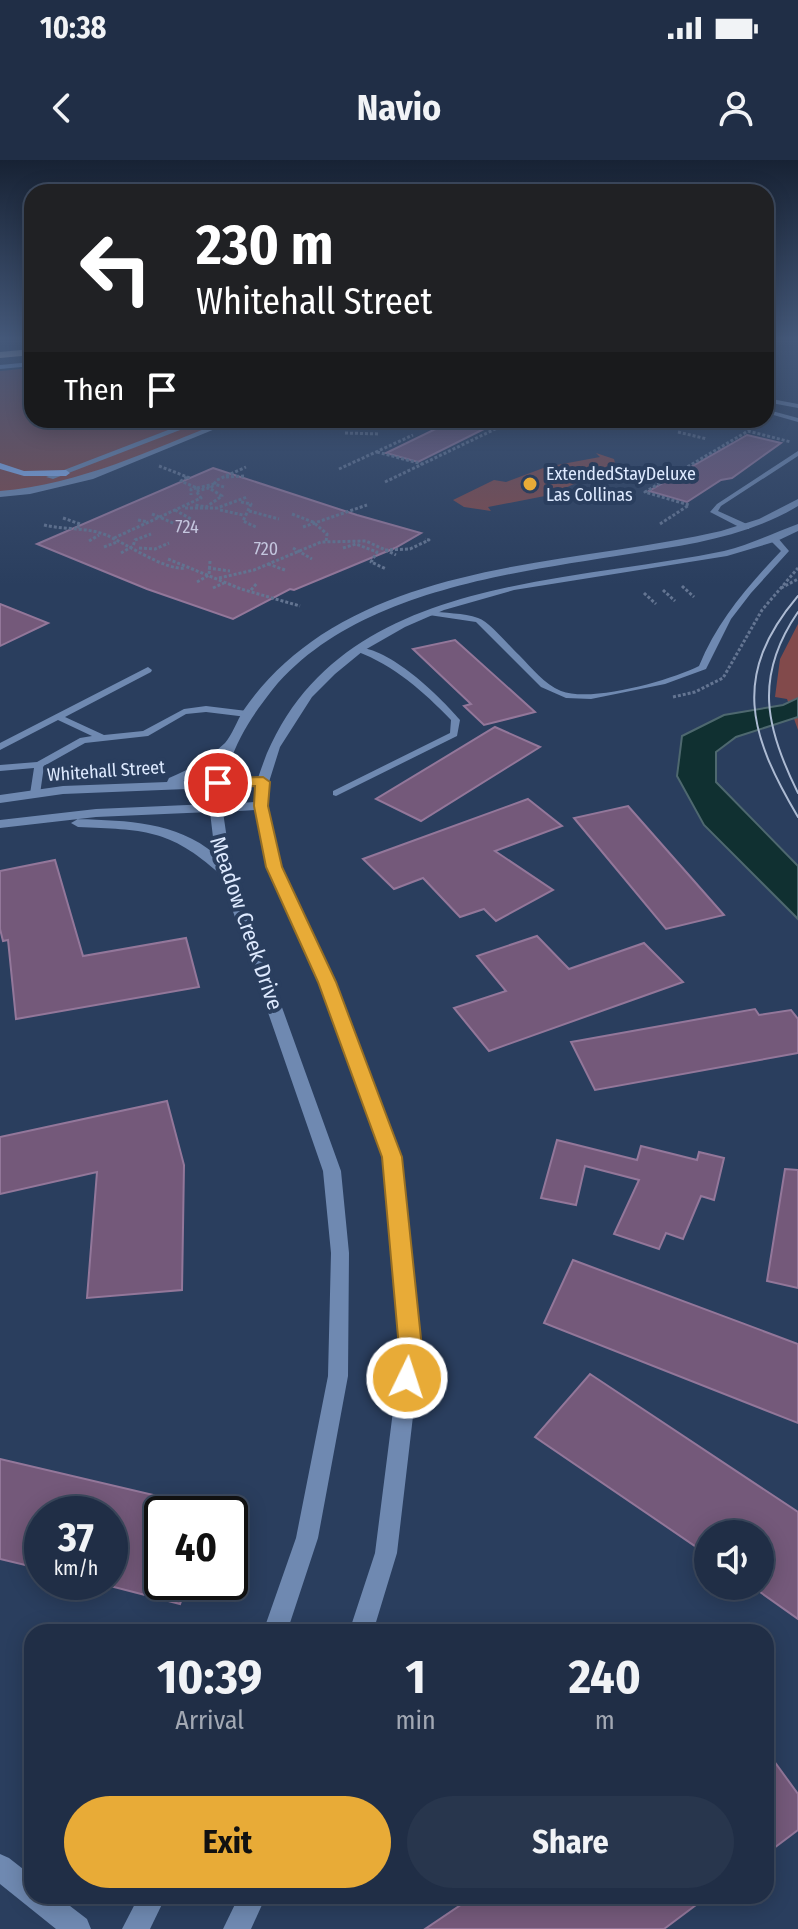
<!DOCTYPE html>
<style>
:root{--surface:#202e46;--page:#28364d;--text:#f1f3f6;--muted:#a2a8b3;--line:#3d4a5f;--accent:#e8ab37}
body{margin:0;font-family:"Fira Sans Condensed",sans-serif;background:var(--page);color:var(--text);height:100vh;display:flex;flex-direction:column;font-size:30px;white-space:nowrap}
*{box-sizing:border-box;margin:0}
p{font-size:26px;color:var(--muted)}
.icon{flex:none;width:44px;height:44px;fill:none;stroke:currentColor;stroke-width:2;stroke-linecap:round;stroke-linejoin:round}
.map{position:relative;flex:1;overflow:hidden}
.panel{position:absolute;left:24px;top:1464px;width:750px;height:280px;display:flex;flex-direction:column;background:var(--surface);border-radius:24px;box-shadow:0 4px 20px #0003,0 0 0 2px var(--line)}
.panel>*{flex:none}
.banner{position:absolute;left:24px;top:24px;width:750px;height:244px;border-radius:24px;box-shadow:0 4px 20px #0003,0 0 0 2px var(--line);background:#202124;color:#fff;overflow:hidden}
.tools{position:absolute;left:694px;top:1360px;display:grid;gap:16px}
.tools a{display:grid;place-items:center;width:80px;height:80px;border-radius:50%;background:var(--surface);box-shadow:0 4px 20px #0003,0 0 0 2px var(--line);font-size:40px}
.speed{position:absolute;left:24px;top:1336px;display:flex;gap:16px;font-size:40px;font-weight:700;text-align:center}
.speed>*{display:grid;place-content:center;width:104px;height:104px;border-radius:50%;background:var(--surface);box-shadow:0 4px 20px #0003,0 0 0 2px var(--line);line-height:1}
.speed small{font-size:20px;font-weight:400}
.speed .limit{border:4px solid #111;border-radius:12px;background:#fff;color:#111}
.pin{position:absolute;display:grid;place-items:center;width:68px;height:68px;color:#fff;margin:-34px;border:4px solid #fff;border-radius:50%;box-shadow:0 2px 8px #0007}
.me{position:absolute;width:88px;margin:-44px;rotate:4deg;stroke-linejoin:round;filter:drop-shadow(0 0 6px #0008)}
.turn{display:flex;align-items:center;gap:28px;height:168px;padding:0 40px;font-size:36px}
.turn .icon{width:104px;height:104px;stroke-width:2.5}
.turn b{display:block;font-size:56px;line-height:68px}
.then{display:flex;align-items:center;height:76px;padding:0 40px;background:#0003;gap:16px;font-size:30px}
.eta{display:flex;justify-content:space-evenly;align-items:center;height:136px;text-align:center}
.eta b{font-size:48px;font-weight:700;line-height:56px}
.action{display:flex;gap:16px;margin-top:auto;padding:16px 40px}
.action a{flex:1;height:92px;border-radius:48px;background:var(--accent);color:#111;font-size:32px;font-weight:700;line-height:92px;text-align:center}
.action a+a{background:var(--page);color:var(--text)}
.status{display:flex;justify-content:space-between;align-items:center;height:56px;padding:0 40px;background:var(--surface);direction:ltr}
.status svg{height:22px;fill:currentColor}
header{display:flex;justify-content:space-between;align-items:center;height:104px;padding:0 40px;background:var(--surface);font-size:36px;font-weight:700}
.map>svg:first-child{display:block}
.green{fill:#824a4b}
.water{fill:#103031;stroke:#4e686f;stroke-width:2}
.building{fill:#74597a;stroke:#93779a;stroke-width:2}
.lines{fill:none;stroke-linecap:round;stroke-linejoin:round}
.path{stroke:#647592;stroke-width:3;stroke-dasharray:3 2;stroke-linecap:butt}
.service{fill:#6f89b1;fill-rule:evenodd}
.minor{fill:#6f89b1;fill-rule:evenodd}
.tertiary{fill:#6f89b1;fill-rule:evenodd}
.secondary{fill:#89b2f2;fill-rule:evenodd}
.motorway{fill:#ececec;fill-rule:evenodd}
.tram{stroke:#adbbd3;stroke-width:2}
.route{fill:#e8ab37;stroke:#976f24;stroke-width:2}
.poi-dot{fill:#e8ab37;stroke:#2a3e5e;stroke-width:3}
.labels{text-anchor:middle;stroke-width:8;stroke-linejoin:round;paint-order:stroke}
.far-poi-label{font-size:18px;fill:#deeaff;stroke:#2a3e5e;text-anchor:start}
.number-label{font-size:18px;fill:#c4c6de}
.far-street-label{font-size:18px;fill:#deeaff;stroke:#2a3e5e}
.street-label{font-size:22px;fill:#deeaff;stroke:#2a3e5e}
</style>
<div class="status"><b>10:38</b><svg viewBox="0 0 49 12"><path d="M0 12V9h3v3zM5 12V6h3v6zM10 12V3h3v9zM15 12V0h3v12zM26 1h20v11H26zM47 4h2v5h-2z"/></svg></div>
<header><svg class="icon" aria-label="back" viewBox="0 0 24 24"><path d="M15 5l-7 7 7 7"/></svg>Navio<svg class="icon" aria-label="person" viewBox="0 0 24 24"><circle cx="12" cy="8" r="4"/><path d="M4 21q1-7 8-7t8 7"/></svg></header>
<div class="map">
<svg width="798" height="1769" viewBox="0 0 798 1769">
<rect width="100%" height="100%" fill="#2a3e5e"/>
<g class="green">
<path d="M32 208V260H228C153 290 81 325 0 332V211Z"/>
<path d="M596 293 614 299 616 307 595 322 585 319 550 335 488 347 491 351 464 347 453 340 494 320 506 322 546 307 600 297Z"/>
<path d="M798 464V570L787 539 775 537 780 499Z"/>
</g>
<path class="water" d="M798 538V557L736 577 716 592V622L798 706V759L704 665 677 616 682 576 724 555 783 545Z"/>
<g class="building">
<path d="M454 260H502L418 302 386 293Z"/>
<path d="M747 275 781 283 732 318 721 320 687 342 649 331Z"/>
<path d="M213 308 357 355 421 373 395 388 294 430 290 429 233 459 147 429 37 384Z"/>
<path d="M0 444 48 463 0 486Z"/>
<path d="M455 480 535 552 484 565 464 546 471 544 413 489Z"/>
<path d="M495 567 540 587 421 661 376 639Z"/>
<path d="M528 639 562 666 495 691 553 730 496 761 484 749 460 757 423 718 394 729 363 699Z"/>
<path d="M628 646 724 755 666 769 574 658Z"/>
<path d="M55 700 83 796 186 778 199 827 16 859 8 780 3 781 0 769V711Z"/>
<path d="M537 776 569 809 644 783 683 822 489 891 454 848 506 831 477 796Z"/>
<path d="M755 849 759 855 791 850 798 859V893L595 930 571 882Z"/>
<path d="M167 941 184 1005 182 1130 87 1138 97 1012 0 1034V977Z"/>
<path d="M557 980 637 1000 641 986 697 1000 699 992 724 998 714 1040 701 1036 683 1079 666 1073 659 1089 614 1074 639 1020 585 1006 576 1045 541 1038Z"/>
<path d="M785 1009 798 1010V1128L767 1121Z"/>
<path d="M573 1100 798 1184V1263L544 1163Z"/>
<path d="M590 1214 798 1352V1459L760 1432V1374H708V1395L535 1277Z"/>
<path d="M0 1299 162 1337V1422H188L180 1444 110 1426V1354H42V1409L0 1399Z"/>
<path d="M766 1590 798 1634V1670L766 1694Z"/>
<path d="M474 1736H708L664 1769H425Z"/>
</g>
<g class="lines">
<g class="path">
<path d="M490 260 504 264"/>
<path d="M428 267 444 260"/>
<path d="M678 272 707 279"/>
<path d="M345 273 380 274"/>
<path d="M377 292 422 304"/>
<path d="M159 306 190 318"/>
<path d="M339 309 413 275"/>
<path d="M187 317 181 321 197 328 191 329V335"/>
<path d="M226 317 245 316"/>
<path d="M385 322 514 260"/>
<path d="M197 328 214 324 224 327"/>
<path d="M211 328 217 320 246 307"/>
<path d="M241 342 251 344 243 361 256 367"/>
<path d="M185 348H217L247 337"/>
<path d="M175 350 191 359"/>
<path d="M220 350 243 355"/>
<path d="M249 351 279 359"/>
<path d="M152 354 175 364"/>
<path d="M292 354 313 362 327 374 326 382"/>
<path d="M63 358 80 364 76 370"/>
<path d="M138 360 148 362"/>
<path d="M660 364 689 345 645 332 748 271 791 282"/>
<path d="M44 365C64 370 87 367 106 375 125 383 166 411 185 408"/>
<path d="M303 367 367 345"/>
<path d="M114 378 201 338 196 331 209 328 222 336 206 347 195 345"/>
<path d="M89 381 99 375"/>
<path d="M104 387 117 382"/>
<path d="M139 388 155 389 169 383"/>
<path d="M293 388 312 399"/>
<path d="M343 388 356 384 377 392 371 402 386 409"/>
<path d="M385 390 410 389 429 380 425 379"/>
<path d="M121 393 133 386 135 380 151 374"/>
<path d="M168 399 241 429 300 446"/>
<path d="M268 404 285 410"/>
<path d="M208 408 230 411"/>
<path d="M219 418 254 410 321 382 366 381 396 395"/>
<path d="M197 422 209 415 210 401"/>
<path d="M682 426 694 437"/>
<path d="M213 428 224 423"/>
<path d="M781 428 798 419"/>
<path d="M251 430 257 423"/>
<path d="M663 430 675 441"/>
<path d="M644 433 656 444"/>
<path d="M673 537 695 532 723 518 762 450 798 408"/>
</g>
<g class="service">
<path d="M772 251 798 258V262L770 254Z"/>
<path d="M798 291V296L721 346 718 351 749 365V369H743L712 353 710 352 717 344Z"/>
<path d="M771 377H777L789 391 751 433 731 459 706 509 665 524 591 539 566 538 541 527 476 462 429 455 425 453 429 451C444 453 464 453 478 458 490 462 509 486 519 495 532 508 544 524 561 531 592 543 671 520 699 506 718 460 748 426 781 391L771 381Z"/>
<path d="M356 487C390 488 439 535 460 560L457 576 336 636 333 635V631L450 573 451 560C423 531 395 506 356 491Z"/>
<path d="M148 507 152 510 151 512 65 557 104 575 143 571 184 549 206 546 247 551 251 554 247 557 206 552 186 554 148 576 85 583 44 606 40 634 35 637 30 634 34 608 0 611V605L37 602 80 578 92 576 58 560 0 590V583Z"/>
</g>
<path class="minor" d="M0 1694 9 1698 32 1716V1736H57L87 1759 91 1769H56L0 1724Z"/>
<g class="tertiary">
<path d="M766 238 798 244V248L766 242Z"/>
<path d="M194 260H206L53 319 46 317Z"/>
<path d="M226 260H237L93 319 30 334 0 337V331C81 324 151 290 226 260Z"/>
<path d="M798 339V346C747 377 687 385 629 394 511 413 355 431 273 529 251 557 233 584 225 620L258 618C323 416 554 426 724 391 750 385 773 373 798 364V371L777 381 727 396 514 430 444 450 405 467 363 491 335 514 312 537 280 587 269 622 268 646 281 707 335 822 401 997 421 1188 397 1393 373 1472H349L375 1393 401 1188 383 997 319 822 267 707 255 650 223 652 231 706 341 1011 349 1093 348 1216 318 1378 287 1472H263L296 1378 328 1216 331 1093 323 1011 220 714C169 668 143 670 78 667L71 663 78 659C128 661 175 661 215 694L210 652 96 657 0 668V660L96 649 210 644 211 628 63 634 0 643V635L63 626 167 622 169 618C189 610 209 598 225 583 232 575 237 561 243 551 263 521 291 495 321 475 436 400 591 401 721 371L759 359ZM218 599 213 620 183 621 202 613ZM256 626 255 642 223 644 224 627Z"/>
<path d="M139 1736H166L150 1769H122Z"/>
<path d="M239 1736H266L251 1769H223Z"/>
</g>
<g class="secondary">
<path d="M32 202V206L0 209V205Z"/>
<path d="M0 303 24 311 66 310 70 313 66 316H24L0 309Z"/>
</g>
<path class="motorway" d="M32 189V195L0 198V192Z"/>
<g class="tram">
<path d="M798 436C731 515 749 574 798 657"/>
<path d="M798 452C754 516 765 567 798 633"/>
</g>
</g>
<linearGradient id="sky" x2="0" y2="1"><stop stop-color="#172234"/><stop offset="0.42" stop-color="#445879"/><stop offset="1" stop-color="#445879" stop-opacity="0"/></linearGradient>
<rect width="798" height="425" fill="url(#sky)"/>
<path class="route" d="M263 617 270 622 268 646 282 707 336 822 402 997 422 1188 415 1225 407 1227 399 1225 396 1218 399 1188 382 997 318 822 266 707 254 646 255 626 218 627 211 623 218 618Z"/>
<circle class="poi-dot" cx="530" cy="324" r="8"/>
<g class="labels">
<g class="far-poi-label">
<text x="546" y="320">ExtendedStayDeluxe<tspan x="546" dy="21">Las Collinas</tspan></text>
</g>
<g class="number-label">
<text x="187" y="373">724</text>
<text x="266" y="395">720</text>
</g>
<g class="far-street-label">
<text transform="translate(106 611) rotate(-4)" y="6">Whitehall Street</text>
</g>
<g class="street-label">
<text transform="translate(247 763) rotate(71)" y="8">Meadow Creek Drive</text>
</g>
</g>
</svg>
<div class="tools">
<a><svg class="icon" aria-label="sound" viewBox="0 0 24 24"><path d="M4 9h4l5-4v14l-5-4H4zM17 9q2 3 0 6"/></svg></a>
</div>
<div class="speed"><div>37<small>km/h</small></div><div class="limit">40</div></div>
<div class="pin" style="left:218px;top:623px;background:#d93025"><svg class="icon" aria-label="arrive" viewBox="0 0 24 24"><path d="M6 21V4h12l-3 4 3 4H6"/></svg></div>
<svg class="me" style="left:407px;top:1218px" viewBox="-20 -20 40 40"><circle r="17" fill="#e8ab37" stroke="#fff" stroke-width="3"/><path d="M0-11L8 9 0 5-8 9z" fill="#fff"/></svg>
<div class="banner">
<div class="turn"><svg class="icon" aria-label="left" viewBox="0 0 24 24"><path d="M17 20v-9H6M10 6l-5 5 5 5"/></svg><div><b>230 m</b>Whitehall Street</div></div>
<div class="then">Then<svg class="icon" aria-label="arrive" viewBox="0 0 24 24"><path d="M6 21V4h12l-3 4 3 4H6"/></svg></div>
</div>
<section class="panel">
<div class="eta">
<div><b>10:39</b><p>Arrival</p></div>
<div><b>1</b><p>min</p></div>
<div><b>240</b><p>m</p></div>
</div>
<div class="action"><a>Exit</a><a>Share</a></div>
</section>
</div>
